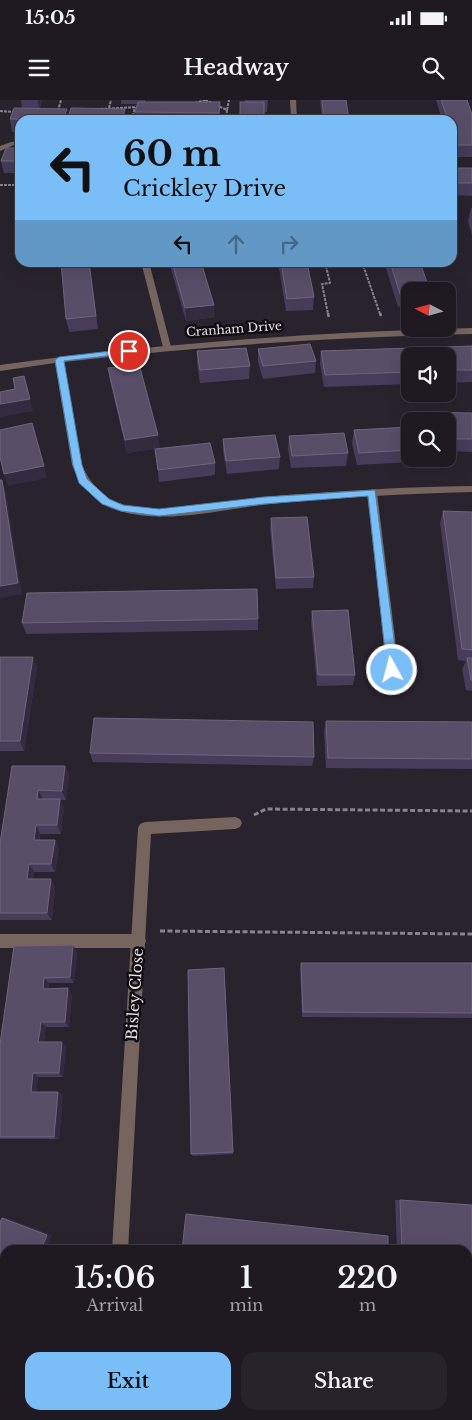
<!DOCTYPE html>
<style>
:root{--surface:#1f1a22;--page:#27232a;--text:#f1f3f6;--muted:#a1a1a5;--line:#3c3840;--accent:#7abef8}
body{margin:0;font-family:"Libre Baskerville",serif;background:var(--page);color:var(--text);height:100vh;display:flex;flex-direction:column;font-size:19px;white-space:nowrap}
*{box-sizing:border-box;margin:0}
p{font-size:16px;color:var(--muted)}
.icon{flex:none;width:28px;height:28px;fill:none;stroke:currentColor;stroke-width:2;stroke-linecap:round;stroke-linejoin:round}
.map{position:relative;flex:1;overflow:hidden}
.sheet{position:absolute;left:0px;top:1145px;width:472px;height:175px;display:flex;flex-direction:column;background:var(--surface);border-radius:15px 15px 0 0;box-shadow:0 5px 20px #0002,0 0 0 1px var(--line)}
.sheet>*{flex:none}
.top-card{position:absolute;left:15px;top:15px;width:442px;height:152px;border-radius:15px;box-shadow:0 5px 20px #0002,0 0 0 1px var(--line);background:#7abef8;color:#111;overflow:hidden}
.needle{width:32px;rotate:276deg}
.tools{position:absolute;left:401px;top:182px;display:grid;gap:10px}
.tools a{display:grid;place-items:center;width:55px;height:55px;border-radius:10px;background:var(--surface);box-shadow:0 5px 20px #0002,0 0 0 1px var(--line);font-size:25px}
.pin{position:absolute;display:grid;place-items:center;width:42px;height:42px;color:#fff;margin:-21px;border:2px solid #fff;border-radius:50%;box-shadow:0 1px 5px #0007}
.me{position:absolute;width:55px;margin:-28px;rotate:353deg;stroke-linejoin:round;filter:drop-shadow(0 0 4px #0008)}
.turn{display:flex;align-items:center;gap:18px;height:105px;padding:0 25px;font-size:22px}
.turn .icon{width:65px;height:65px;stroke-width:2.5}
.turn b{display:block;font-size:35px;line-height:42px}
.lanes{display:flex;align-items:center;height:48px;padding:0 25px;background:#0003;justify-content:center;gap:25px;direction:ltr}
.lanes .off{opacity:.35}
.eta{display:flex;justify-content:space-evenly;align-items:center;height:85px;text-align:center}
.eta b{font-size:30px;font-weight:600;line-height:35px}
.action{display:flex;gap:10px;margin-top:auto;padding:10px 25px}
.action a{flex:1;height:58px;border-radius:15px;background:var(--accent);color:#111;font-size:20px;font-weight:600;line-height:58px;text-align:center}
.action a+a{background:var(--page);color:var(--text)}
.status{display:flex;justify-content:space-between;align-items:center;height:35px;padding:0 25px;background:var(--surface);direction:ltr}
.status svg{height:14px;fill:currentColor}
header{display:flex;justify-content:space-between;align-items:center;height:65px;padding:0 25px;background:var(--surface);font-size:22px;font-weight:600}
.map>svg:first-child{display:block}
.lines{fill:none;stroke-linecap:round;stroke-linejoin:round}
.path-far2{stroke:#87828b;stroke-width:2;stroke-dasharray:3 1;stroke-linecap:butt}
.path-far1{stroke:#87828b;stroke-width:2.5;stroke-dasharray:4 2;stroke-linecap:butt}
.path{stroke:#87828b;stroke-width:3;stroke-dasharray:5 2.5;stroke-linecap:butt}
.lane{fill:#76645f;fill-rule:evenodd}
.street{fill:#76645f;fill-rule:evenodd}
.wall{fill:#473c59}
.shaded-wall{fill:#342b41}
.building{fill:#584e68;stroke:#6e657c}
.route{fill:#7abef8;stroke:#4f7ca1}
.labels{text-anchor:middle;stroke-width:5;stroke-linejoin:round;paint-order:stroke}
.far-street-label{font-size:12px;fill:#e5e0e8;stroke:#100d12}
.street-label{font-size:15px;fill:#e5e0e8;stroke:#100d12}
</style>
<div class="status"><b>15:05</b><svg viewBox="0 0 49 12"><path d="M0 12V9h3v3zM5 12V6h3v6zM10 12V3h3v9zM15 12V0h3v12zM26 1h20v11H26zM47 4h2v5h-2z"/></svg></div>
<header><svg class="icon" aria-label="menu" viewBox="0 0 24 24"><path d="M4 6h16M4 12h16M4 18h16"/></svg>Headway<svg class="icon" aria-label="search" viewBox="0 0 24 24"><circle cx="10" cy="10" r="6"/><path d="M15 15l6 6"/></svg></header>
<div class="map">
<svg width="472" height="1320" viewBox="0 0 472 1320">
<rect width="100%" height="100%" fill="#29232e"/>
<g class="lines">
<g class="path-far2">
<path d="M205 0 227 10 226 20"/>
<path d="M195 3 205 0"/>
<path d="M109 8 111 0"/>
<path d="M100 9 139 7"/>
<path d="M227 10 229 0"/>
<path d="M0 11 17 12"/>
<path d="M58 11 61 0"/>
<path d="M132 20 135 7"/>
<path d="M0 85H20"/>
<path d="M325 162 330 183 322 184 328 214"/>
<path d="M362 162 380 214"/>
</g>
<g class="path-far1">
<path d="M328 213 329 219"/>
<path d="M380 213 381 216"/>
</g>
<g class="path">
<path d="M254 715 266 709 472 711"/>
<path d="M160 831 472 834"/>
</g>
<g class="lane">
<path d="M141 162H149L171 247 170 249 163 247Z"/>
<path d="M372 389 377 393 399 570 397 573H389L387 570 367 393Z"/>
<path d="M0 834H139L144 836 146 841 144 846 139 848H0Z"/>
</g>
<g class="street">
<path d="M290 0H296L297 20H291Z"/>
<path d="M20 41V45H14L0 51V46L11 42Z"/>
<path d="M472 228V234C335 237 200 246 64 262L82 365C90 384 104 399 124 405 168 417 219 402 264 397 333 391 402 387 472 386V392C405 394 337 397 270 404 222 409 167 425 119 411 96 404 81 387 72 365L55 263 0 271V265C156 244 314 232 472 228Z"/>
<path d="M235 717 240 719 242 723 240 727 235 729 151 734 128 1150H112L138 728 140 724 145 722Z"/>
<path d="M472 1277V1295L468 1296V1278Z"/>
<path d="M89 1315H155L153 1320H87Z"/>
</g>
</g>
<g class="wall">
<path d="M21 0H42L40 8 68 17 126 20H20V32H12L10 19 22 8Z"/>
<path d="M121 0H145V2H220V20H136L135 12 137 4H121Z"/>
<path d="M245 0H268L267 12H264L245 2Z"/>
<path d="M320 0H346L349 20H322Z"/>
<path d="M436 0H467L472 15V57H453L452 20H442Z"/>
<path d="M20 48V73H4L1 61Z"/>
<path d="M452 68H472V96L452 95Z"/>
<path d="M471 108H472V135L468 121Z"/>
<path d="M89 162 98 229 69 232 66 219Z"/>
<path d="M169 162H201L215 217 186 221Z"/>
<path d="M278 162H307L314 197 313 210 286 211Z"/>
<path d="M384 162H420L410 191V206L398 207Z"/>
<path d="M472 246V282L448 283V256H410V284L324 287 320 264 321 251Z"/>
<path d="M258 249 316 261 315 273 263 279 258 262Z"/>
<path d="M197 251 250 266 249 279 200 283 197 264Z"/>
<path d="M108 268 160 348 127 353 110 281Z"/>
<path d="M422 312 424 321H420Z"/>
<path d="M472 313V352L448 351V321Z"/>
<path d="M354 330H410V359H413V362L357 365 352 343Z"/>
<path d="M289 336 348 353 346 366 291 368 288 348Z"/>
<path d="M223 339 280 357 279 369 227 374 223 351Z"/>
<path d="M155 349 215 363V375L159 382Z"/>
<path d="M443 411 472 412V591L466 590 462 569 466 561 458 560 440 423Z"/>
<path d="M271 418 314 477 313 488 276 489 270 430Z"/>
<path d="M312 511 355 575 353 585 317 586 311 522Z"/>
<path d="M258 519V530L26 534 22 523Z"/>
<path d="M0 557 37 567 24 651H0Z"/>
<path d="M326 621 472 622V669L326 668 324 631Z"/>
<path d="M90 653 314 657 312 666 93 662Z"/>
<path d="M12 666H65L69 675 66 700H60L64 708 61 734H40V740L59 748 55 772H34L33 779H51L55 787 52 820H0V743Z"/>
<path d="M14 846 77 852 74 883H49L48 889 72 894 69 927H46L44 942 66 946 63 977H38L36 992H58L63 995 59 1039H0V944Z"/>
<path d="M301 863H472V918L302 917 300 869Z"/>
<path d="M224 868 233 1054 193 1056 191 1054Z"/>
<path d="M395 1100H400L468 1150H397Z"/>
</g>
<g class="shaded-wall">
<path d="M38 0H42L39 9Z"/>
<path d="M67 9 68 20H63Z"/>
<path d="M125 9 126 20H122Z"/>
<path d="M214 205 215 217 186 221 185 208Z"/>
<path d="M30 299 33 311 0 317V304Z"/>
<path d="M158 335 160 348 127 353 125 340Z"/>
<path d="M44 366 47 378 8 386 4 374Z"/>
<path d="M2 380 6 392 22 494 0 498Z"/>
<path d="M33 557 37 567 24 651 20 641Z"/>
<path d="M65 666 69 675 66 700 62 691Z"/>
<path d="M38 690 43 699H37Z"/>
<path d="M60 699 64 708 61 734 57 725Z"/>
<path d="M36 725 40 734 38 748 34 740Z"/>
<path d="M55 740 59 748 55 772 51 764Z"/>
<path d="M29 764 34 772 32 787 27 779Z"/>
<path d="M51 779 55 787 52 820 47 813Z"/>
<path d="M73 845 77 852 74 883 70 877Z"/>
<path d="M44 878 49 883 47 894 43 889Z"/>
<path d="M68 888 72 894 69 927 65 922Z"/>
<path d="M41 922 46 927 43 946 38 942Z"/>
<path d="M62 942 66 946 63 977 59 973Z"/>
<path d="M33 973 38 977 36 996 31 992Z"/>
<path d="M58 992 63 995 59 1039 54 1037Z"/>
<path d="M2 1118H8L52 1135 46 1150H41Z"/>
</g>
<g class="building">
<path d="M322 0H346L349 20H324Z"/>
<path d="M441 0H467L472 15V45H456L452 35V20H448Z"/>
<path d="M138 2H220L219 13 135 12Z"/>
<rect x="240" y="2" width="24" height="18"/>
<path d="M14 8 67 9 63 20 10 19Z"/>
<path d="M71 8 125 9 122 20H67Z"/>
<path d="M6 48H20V61H1Z"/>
<rect x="452" y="68" width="20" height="15"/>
<path d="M61 162H89L96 216 66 219Z"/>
<path d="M172 162H201L214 205 185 208Z"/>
<path d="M281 162H307L314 197 287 199Z"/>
<path d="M390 162H420L430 191H410V194H400Z"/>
<path d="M310 244 316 261 263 266 258 249Z"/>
<path d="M472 246V270H448V256H410V272L325 275 321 251Z"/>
<path d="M246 248 250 266 200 270 197 251Z"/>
<path d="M139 264 158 335 125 340 108 268Z"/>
<path d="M24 276 30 299 0 304V292L15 289 13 278Z"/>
<path d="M422 312 472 313V339H448V321H424Z"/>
<path d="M32 323 44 366 4 374 0 357V330Z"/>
<path d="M409 327 410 330V350L359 353 354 330Z"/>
<path d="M344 333 348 353 292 356 289 336Z"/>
<path d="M275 335 280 357 226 361 223 339Z"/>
<path d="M210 343 215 363 158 370 155 349Z"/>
<path d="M0 380H2L18 483 0 486Z"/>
<path d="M443 411 472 412V550L462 549Z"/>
<path d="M307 417 314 477 276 478 271 418Z"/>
<path d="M257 489 258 519 22 523 27 493Z"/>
<path d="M348 510 355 575H318L312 511Z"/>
<path d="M0 557H33L20 641H0Z"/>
<path d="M467 558H472V580H471Z"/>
<path d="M94 618 313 622 314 657 90 653Z"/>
<path d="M326 621 472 622V659L328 658Z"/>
<path d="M12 666H65L62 691 38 690 37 699H60L57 725H36L34 740H55L51 764H29L27 779H51L47 813H0V743Z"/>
<path d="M73 845 70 877 44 878 43 889 68 888 65 922H41L40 931 38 942H62L59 973H33L31 992H58L54 1037H0V944L14 846Z"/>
<path d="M301 863H472V913L303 912Z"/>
<path d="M224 868 233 1052 191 1054 188 870Z"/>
<path d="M400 1100 472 1105V1165L468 1164V1150H402Z"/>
<path d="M186 1114 388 1136V1150H182Z"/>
<path d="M2 1118 47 1135 41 1150H5V1217L0 1215V1122Z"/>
</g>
<path class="route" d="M129 249 132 250V253L64 261 82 365 87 379 109 399 123 405 159 409 264 397 375 390 398 570 396 573H389L387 570 368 396 264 404 159 416 121 411 102 404 79 383 73 365 55 260 59 257Z"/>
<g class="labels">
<g class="far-street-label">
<text transform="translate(234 229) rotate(-4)" y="4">Cranham Drive</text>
</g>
<g class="street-label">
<text transform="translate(135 894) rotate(-86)" y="5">Bisley Close</text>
</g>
</g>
</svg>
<div class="tools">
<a><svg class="needle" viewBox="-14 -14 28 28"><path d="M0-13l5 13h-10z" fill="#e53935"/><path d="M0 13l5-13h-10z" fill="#a1a1a5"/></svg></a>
<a><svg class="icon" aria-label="sound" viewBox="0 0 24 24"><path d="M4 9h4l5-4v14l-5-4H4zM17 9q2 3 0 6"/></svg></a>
<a><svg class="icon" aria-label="search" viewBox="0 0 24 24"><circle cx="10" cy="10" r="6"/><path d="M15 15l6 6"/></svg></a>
</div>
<div class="pin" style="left:129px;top:251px;background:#d93025"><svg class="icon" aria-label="arrive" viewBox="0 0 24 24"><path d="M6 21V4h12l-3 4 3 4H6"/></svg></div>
<svg class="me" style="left:392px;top:570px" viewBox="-20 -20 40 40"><circle r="17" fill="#7abef8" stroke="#fff" stroke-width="3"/><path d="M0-11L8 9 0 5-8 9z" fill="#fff"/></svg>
<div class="top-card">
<div class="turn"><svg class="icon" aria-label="left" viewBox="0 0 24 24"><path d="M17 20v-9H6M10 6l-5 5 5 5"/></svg><div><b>60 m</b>Crickley Drive</div></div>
<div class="lanes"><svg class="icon" aria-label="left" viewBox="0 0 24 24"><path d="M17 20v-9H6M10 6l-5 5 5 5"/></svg><svg class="icon off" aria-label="ahead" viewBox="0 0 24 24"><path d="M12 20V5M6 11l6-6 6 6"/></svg><svg class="icon off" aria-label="right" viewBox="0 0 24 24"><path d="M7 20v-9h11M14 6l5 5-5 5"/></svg></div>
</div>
<section class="sheet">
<div class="eta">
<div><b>15:06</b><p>Arrival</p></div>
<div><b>1</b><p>min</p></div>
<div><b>220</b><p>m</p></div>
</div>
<div class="action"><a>Exit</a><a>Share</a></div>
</section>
</div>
